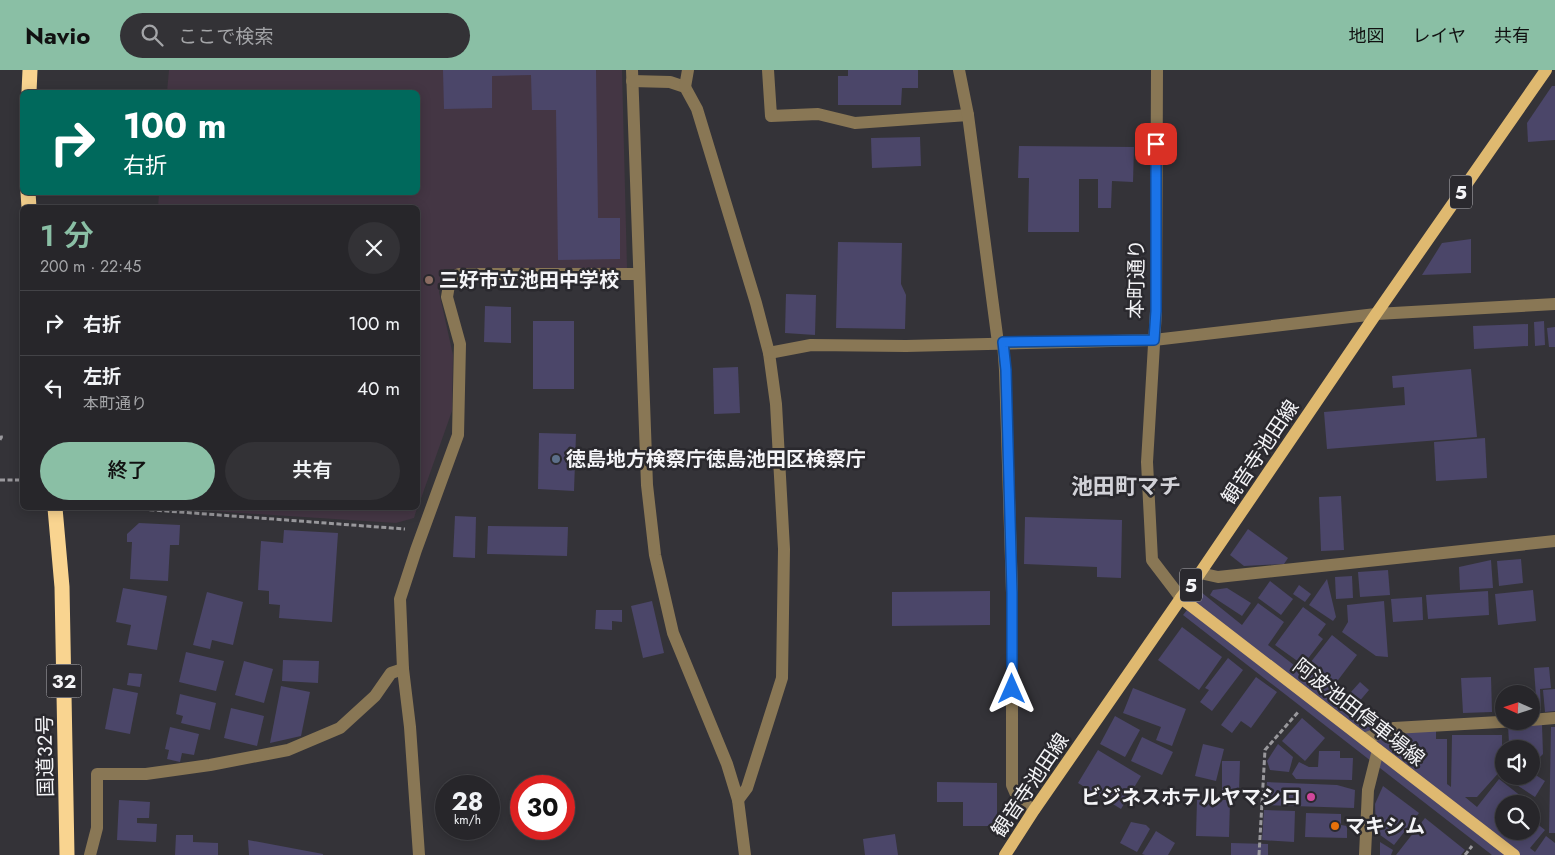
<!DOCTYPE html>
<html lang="ja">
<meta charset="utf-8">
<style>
:root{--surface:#27262a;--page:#333236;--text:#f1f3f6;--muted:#a4a5a8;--line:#434347;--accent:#8abfa5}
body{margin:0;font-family:Jost,"Noto Sans JP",sans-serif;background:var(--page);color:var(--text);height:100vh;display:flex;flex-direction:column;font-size:19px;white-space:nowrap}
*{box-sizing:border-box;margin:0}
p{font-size:16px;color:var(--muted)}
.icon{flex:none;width:28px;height:28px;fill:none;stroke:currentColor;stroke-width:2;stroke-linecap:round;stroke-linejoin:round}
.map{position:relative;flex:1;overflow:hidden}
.details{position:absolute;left:20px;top:135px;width:400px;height:305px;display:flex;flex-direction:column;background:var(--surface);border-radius:8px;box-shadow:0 2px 12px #0003,0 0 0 1px var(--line)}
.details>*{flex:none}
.hud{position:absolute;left:20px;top:20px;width:400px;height:105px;border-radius:8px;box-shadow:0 2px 12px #0003,0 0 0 1px var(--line);background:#00695c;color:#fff;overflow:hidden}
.needle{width:32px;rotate:273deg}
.fabs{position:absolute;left:1495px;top:615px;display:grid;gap:10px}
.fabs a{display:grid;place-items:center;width:45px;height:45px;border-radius:50%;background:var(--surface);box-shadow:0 2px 12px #0003,0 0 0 1px var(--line);font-size:25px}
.speed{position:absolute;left:435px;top:705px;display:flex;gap:10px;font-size:25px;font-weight:700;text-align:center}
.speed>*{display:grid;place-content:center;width:65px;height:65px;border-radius:50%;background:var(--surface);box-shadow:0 2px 12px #0003,0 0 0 1px var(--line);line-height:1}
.speed small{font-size:12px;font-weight:400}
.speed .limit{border:8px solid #d22;background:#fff;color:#111}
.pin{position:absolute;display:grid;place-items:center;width:42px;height:42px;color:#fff;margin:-21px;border-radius:10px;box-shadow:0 2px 8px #0006}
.me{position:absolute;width:55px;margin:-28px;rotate:0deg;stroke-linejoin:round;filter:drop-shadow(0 0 4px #0008)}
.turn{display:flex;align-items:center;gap:18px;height:105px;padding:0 20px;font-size:22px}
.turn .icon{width:65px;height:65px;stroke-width:2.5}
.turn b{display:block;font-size:35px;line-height:42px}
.round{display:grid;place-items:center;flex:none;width:52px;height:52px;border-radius:26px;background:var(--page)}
.overview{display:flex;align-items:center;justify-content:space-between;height:85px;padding:0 20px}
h1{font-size:30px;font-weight:600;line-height:38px;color:var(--accent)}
.primary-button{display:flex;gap:10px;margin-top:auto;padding:10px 20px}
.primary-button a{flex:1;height:58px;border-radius:30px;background:var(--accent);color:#111;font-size:20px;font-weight:600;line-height:58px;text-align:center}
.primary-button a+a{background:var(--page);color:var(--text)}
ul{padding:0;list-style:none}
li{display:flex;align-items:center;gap:15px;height:65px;padding:0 20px;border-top:1px solid var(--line)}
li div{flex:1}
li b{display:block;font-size:19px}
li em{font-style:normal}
header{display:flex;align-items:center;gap:30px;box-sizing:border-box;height:70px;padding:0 25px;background:var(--accent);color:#111}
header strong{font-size:24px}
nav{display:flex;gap:28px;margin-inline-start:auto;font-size:18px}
.search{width:350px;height:45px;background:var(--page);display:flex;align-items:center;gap:12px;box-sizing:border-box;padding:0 18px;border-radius:28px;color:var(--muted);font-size:19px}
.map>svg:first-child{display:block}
.education{fill:#443644}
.building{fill:#4b4669}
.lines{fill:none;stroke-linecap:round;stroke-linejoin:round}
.path{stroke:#99989c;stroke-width:3;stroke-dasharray:5 2.5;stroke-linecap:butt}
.minor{stroke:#897755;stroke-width:12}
.major{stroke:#dfb970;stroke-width:12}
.highway{stroke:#f9d490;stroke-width:15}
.route-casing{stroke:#114b97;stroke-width:12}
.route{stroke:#1a73e8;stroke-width:9}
.education-dot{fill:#8d6e63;stroke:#2a292e;stroke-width:2}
.service-dot{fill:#5c6f8a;stroke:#2a292e;stroke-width:2}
.hotel-dot{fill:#d1479c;stroke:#2a292e;stroke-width:2}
.food-dot{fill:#e8710a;stroke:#2a292e;stroke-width:2}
.labels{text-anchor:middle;stroke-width:5;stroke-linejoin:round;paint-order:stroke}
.shield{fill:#2a292e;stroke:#b7b7bb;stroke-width:1}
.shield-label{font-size:19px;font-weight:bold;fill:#f4f4f7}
.street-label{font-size:20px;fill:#f4f4f7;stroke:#2a292e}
.poi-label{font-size:20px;font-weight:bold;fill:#f4f4f7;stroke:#2a292e;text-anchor:start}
.quarter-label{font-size:22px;font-weight:bold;fill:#d2d2d8;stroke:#2a292e}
</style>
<header>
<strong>Navio</strong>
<div class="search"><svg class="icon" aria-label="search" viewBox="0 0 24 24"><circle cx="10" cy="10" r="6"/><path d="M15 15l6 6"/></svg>ここで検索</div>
<nav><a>地図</a><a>レイヤ</a><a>共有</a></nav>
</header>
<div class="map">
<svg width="1555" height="785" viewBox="0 0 1555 785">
<rect width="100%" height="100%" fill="#343338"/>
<g class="education">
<path d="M169 0H622L627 198 444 199 439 222 453 285 452 341 418 437V138H158L159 123 418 122V22H167Z"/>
<path d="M165 438H417L414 448 396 453Z"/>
</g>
<g class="building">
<path d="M443 0H596L598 148H620V189L558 190 556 40H532L531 5 492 6V38L444 39Z"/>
<path d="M848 0H918V18H902L901 35H838V6H848Z"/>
<path d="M1552 16H1555V70L1528 72 1527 53Z"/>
<path d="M920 67 921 96 872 98 871 68Z"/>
<path d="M1019 76 1134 77 1133 112 1112 111 1111 138H1098V109H1079V162H1028L1029 108H1018Z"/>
<path d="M1471 169V203L1422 205 1442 173Z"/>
<path d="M838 172 902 173 901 214 906 225 905 259 836 258Z"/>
<path d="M786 224 816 225 815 265 785 263Z"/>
<path d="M485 236 511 237V273L484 272Z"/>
<rect x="533" y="251" width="41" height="68"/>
<path d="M1544 251 1545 275 1535 276 1534 252Z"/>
<path d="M1528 254V276L1474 279 1473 256Z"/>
<path d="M1555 257V277H1549L1547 258Z"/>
<path d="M738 297 740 343 714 344 713 298Z"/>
<path d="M1471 299 1477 367 1327 379 1324 342 1405 335 1404 317 1393 318 1392 306Z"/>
<path d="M539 363 576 364 574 421 538 419Z"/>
<path d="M1485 368 1487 408 1436 411 1434 372Z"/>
<path d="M1341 426 1344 480 1321 481 1319 427Z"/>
<path d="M455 446 476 447 475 488 453 487Z"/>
<path d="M1025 447 1122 450 1121 508 1097 507V497L1024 494Z"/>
<path d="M139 453 180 455 179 475H170L168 511 130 509 132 472H127V464Z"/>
<path d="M488 456 568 457 567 486 487 484Z"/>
<path d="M1248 459 1288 488 1284 494 1244 496 1230 485Z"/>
<path d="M284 460 338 463 332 552 279 548 280 535 269 534V521L258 520 261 471 283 473Z"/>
<path d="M1521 489 1523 513 1499 516 1497 491Z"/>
<path d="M1491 490 1493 518 1460 520 1459 497Z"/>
<path d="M1388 500 1390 525 1360 527 1358 502Z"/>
<path d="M1352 506 1353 528 1336 529 1335 507Z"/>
<path d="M1327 509 1336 547 1333 551 1309 535Z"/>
<path d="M1270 511 1293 529 1281 545 1258 528Z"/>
<path d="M1299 515 1311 524 1305 532 1293 524Z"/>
<path d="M123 518 167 526 157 580 127 575 131 555 116 552Z"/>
<path d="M1227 518 1251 533 1242 546 1210 525 1213 520Z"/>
<path d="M1533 520 1536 551 1498 555 1495 524Z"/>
<path d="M990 521V555L892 556V522Z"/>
<path d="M1488 521 1489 545 1428 549 1426 525Z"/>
<path d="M207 522 243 532 233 575 212 570 210 579 193 575Z"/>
<path d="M1201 522 1242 555 1258 533 1284 552 1268 575 1303 602 1332 565 1357 585 1329 622 1342 632 1360 612 1369 620 1352 640 1390 669 1397 661H1436V669H1447V714L1451 717 1452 665H1502V699L1477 727H1465L1477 737 1499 709 1526 730 1523 734H1504V761L1510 762 1511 761H1531V749L1545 760 1530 778 1535 782 1546 766 1555 773V785H1492L1183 545Z"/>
<path d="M1422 527 1423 550 1393 552 1391 529Z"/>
<path d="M652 531 664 583 643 588 631 536Z"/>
<path d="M1384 531 1388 587 1376 586 1342 562 1348 552 1347 535Z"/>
<path d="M1303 537 1326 554 1318 565 1323 569 1303 595 1275 575Z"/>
<path d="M596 540H622V552L612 551V560L595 559Z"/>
<path d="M1182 557 1222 587 1199 620 1158 590Z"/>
<path d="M186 582 224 591 216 621 179 612Z"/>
<path d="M1228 588 1243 600 1212 641 1200 632 1209 620 1205 618Z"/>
<path d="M283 590 319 591 318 613 282 611Z"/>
<path d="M244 591 273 599 264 633 235 625Z"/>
<path d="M1549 597 1551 618 1540 619 1541 640 1537 641 1534 598Z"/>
<path d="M129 603 142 604 140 617 127 615Z"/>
<path d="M1256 607 1277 622 1251 658 1241 651 1232 663 1221 655Z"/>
<path d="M1491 607 1492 642 1463 643 1461 608Z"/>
<path d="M281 616 310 622 301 666 270 673Z"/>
<path d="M113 618 138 623 130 664 105 659Z"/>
<path d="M1133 618 1186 639 1172 676 1156 670 1161 657 1123 643Z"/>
<path d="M1555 619V641L1545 642 1543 620Z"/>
<path d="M180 624 216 633 210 660 181 653 183 646 176 644Z"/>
<path d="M231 638 264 646 257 676 224 668Z"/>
<path d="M1115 646 1140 660 1125 687 1100 674Z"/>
<path d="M1302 648 1325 668 1305 691 1282 671Z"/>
<path d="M1508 655H1542L1543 684 1539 688 1531 681V679H1529V673L1509 674Z"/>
<path d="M170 657 199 664 194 685 182 683 180 692 167 689 169 680 165 679Z"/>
<path d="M1551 657H1555V763H1549Z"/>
<path d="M1142 667 1173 682 1162 705 1131 691Z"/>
<path d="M1203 674 1224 679 1216 711 1195 706Z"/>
<path d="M1278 674 1293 687 1289 702 1270 700 1267 691Z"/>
<path d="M1098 680 1141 706 1121 739 1078 713Z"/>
<path d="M1319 681H1340V688H1353L1352 710 1296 709 1292 704 1299 692 1309 697H1318Z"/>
<path d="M1222 691H1240L1239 721 1222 720Z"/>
<path d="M1531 702 1545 711 1535 727 1503 706H1531Z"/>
<path d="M937 712 997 713V756H963V732H937Z"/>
<path d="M1267 712 1337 715 1355 720 1354 738 1265 735Z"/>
<path d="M1383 716 1419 743 1394 775 1376 762 1375 734Z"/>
<path d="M119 730 150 732 149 748H137V753L157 754 156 772 117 770Z"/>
<path d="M1197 730H1230L1229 767 1196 766Z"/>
<path d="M1264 740 1295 741 1294 772 1262 770Z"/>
<path d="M1306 743 1341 744V755L1347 756V768L1305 767Z"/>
<path d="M1425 748 1465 780 1461 785H1396Z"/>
<path d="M1131 752 1146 755 1150 759 1137 782 1120 773Z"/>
<path d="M1156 761 1175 773 1168 785H1145L1142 784Z"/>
<path d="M895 764 898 785H865L863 769Z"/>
<path d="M176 765H193V772L218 773V785H175Z"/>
<path d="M248 770 323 784V785H249Z"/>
<path d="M1380 772 1393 780 1391 785H1380Z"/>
<path d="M1231 773 1268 774V785H1231Z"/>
</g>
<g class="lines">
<g class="path">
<path d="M0 370 1 367H4"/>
<path d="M0 410H22"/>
<path d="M127 438 405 459"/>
<path d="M1259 785 1265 680 1299 641"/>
<path d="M1465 785 1472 776"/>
</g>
<g class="minor">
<path d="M632 0 647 415 655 485 673 563 727 694 738 730 745 785"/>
<path d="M768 0 771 46 818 44 855 53 968 45"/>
<path d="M959 0 968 45 998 273"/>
<path d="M1157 0 1156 241 1147 392 1152 490 1181 528"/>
<path d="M632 11 670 12 685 17 697 39 756 233 769 283 776 334 784 479 782 608 747 718 738 730"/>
<path d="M685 17 688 0"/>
<path d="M1003 272 1005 300 1012 523V715L1019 731 1034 740"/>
<path d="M769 283 811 275 906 276 1154 270 1376 244 1555 234"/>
<path d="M1200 503 1218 507 1555 471"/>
<path d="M1531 650 1555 648"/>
<path d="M1364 669 1394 658 1517 651"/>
<path d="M90 785 97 758V704H146L210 695 288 680 340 658 375 626 391 603 403 599"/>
<path d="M419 785 410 657 403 599 400 529 416 480 458 365 460 274 447 227 450 209 459 204H639"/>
<path d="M1365 785 1368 720 1378 680"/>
</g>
<g class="major">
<path d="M1181 528 1514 785"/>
<path d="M1005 785 1034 740 1181 528 1200 503 1376 244 1546 0"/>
</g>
<g class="highway">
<path d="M29 22 30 0"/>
<path d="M28 122 29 138"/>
<path d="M55 438 62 517 67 785"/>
</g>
</g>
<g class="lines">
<g class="route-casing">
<path id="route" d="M1012 619V523L1006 300 1003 272 1154 270 1156 241V74"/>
</g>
<use href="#route" class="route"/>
</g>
<circle class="education-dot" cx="429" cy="210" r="5"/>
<circle class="service-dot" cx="556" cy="389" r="5"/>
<circle class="hotel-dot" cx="1311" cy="727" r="5"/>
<circle class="food-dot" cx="1335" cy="756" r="5"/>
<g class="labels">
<g class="shield">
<rect x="1450" y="105.5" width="22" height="33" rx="4"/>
<rect x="1180" y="498.5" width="22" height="33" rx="4"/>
<rect x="46.5" y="594.5" width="35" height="33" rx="4"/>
</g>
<g class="shield-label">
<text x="1461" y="129">5</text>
<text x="1191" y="522">5</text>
<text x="64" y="618">32</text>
</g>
<g class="street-label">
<text transform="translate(1136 209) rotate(-89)" y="7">本町通り</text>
<text transform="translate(1260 382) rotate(-56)" y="7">観音寺池田線</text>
<text transform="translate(1359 642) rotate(38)" y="7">阿波池田停車場線</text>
<text transform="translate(45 686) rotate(-91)" y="7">国道32号</text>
<text transform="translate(1030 715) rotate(-56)" y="7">観音寺池田線</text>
</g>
<g class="poi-label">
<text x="439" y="217">三好市立池田中学校</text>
<text x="566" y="396">徳島地方検察庁徳島池田区検察庁</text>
<text x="1301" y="734" text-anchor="end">ビジネスホテルヤマシロ</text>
<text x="1345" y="763">マキシム</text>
</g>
<g class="quarter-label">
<text x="1126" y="424">池田町マチ</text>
</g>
</g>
</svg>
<div class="fabs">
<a><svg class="needle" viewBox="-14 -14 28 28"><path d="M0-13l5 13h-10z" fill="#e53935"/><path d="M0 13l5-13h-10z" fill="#a4a5a8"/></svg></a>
<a><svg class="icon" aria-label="sound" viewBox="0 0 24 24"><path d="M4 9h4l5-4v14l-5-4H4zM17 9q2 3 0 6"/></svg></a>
<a><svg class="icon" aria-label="search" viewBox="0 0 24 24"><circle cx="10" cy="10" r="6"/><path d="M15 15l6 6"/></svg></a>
</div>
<div class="speed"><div>28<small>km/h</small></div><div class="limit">30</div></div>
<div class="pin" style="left:1156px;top:74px;background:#d93025"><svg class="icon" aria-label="arrive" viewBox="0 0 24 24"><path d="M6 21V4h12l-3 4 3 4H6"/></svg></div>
<svg class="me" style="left:1012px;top:619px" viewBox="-20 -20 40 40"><path d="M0-17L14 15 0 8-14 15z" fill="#1a73e8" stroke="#fff" stroke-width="4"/></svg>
<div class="hud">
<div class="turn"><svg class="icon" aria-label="right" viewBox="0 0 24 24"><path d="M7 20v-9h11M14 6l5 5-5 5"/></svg><div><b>100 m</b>右折</div></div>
</div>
<section class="details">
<div class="overview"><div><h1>1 分</h1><p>200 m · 22:45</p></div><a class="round"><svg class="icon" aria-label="close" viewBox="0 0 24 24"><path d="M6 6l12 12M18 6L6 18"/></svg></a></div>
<ul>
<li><svg class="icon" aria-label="right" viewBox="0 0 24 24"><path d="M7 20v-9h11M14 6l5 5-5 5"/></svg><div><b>右折</b></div><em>100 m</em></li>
<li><svg class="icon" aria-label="left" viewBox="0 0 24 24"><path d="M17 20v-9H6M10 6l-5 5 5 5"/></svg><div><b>左折</b><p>本町通り</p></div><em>40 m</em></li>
</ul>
<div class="primary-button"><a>終了</a><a>共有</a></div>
</section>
</div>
